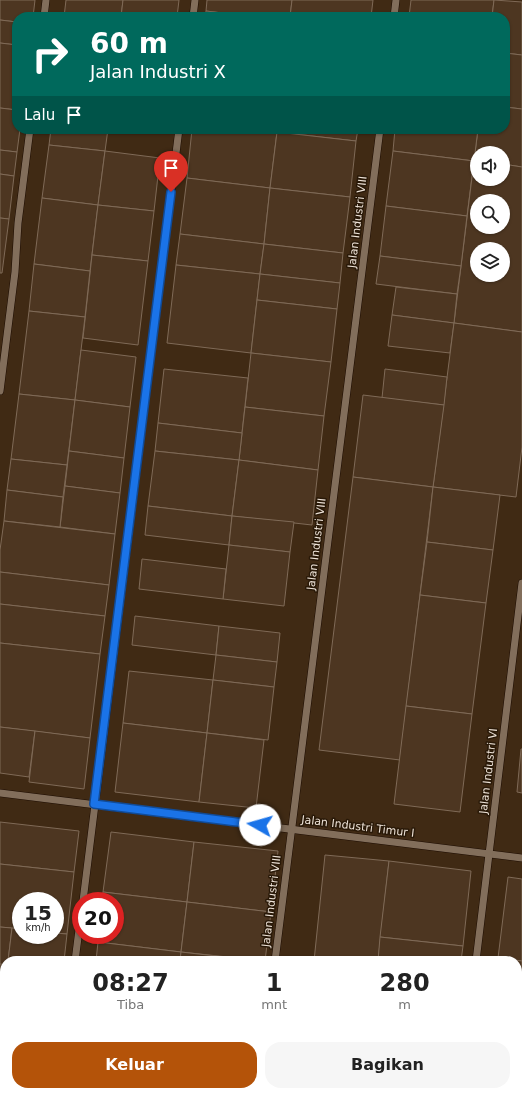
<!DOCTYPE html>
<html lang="id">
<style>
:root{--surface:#fff;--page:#f6f6f6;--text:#222;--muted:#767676;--accent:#b45309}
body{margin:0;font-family:"DejaVu Sans",sans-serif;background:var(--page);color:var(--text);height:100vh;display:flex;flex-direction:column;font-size:15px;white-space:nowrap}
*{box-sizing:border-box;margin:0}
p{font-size:13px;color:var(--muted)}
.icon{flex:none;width:22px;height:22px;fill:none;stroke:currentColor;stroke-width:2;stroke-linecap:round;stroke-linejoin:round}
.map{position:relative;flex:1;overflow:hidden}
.panel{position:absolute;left:0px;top:956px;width:522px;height:140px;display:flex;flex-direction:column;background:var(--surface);border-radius:16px 16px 0 0;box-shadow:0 1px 3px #0004}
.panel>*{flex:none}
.guide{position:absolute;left:12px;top:12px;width:498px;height:122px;border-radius:16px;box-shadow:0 1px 3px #0004;background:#00695c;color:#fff;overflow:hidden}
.controls{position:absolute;left:470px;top:146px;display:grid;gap:8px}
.controls a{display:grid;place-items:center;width:40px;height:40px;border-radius:50%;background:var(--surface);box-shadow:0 1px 3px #0004;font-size:20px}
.speed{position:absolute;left:12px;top:892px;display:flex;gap:8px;font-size:20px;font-weight:700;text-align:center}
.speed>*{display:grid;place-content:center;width:52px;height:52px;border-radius:50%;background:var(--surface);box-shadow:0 1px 3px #0004;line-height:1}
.speed small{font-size:10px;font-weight:400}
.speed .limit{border:6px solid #d22;background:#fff;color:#111}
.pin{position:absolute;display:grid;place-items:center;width:34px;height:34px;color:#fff;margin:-41px -17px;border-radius:50% 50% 50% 0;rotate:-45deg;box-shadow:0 0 4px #0007}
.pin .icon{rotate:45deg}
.me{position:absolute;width:44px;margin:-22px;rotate:277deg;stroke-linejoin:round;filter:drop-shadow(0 0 3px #0008)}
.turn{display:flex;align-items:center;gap:14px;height:84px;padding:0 12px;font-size:18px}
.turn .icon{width:52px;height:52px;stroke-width:2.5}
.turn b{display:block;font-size:28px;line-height:34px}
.then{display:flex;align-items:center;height:38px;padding:0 12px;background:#0003;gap:8px;font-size:15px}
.eta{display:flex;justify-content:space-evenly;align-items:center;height:68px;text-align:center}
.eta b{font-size:24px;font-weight:800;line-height:28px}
.primary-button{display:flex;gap:8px;margin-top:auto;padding:8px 12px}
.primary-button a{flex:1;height:46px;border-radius:16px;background:var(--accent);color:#fff;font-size:16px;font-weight:800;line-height:46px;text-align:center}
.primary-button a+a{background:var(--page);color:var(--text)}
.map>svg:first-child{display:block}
.built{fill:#402a14;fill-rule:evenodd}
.building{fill:#4d3621;stroke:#7f6a57;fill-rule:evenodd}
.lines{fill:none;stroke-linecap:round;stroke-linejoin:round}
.lane-casing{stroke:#1b0b00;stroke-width:8}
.lane{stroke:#826e5b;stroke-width:7}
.route-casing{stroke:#114b97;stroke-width:10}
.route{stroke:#1a73e8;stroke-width:7}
.labels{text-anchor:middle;stroke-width:3;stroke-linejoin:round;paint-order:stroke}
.street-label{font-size:11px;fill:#eee3d8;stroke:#291908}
</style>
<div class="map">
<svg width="522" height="1096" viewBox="0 0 522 1096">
<rect width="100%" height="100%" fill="#342211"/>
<path class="built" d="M0 0H522V1096H0ZM17 17H505V129H17ZM477 153H503V179H477ZM477 201H503V227H477ZM477 249H503V275H477ZM21 901H55V935H21ZM81 901H115V935H81ZM5 961H517V1091H5Z"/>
<g class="building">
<path d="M0 0H35L33 17H17V22L0 20Z"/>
<path d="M66 0H123L121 17H64Z"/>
<path d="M123 0H179L177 17H121Z"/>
<path d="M207 0H292L290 17H255L206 11Z"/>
<path d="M292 0H373L371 17H290Z"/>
<path d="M411 0H494L492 17H409Z"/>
<path d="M494 0 522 2V55L505 53V17H492Z"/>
<path d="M206 11 255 17H205Z"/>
<path d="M0 20 17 22V45L0 43Z"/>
<path d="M0 43 17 45V110L0 108Z"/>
<path d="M505 53 522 55V109L505 107Z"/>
<path d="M505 107 522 109V167L503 164V153H477V161H474L478 129H505Z"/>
<path d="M0 108 17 110V129H20L17 152 0 150Z"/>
<path d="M51 129H108L105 151 49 145Z"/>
<path d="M192 129H249L277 132 270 188 187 178Z"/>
<path d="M249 129H277V132Z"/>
<path d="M277 129H358L356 141 277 132Z"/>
<path d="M395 129H478L474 161 393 151Z"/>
<path d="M277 132 356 141 350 197 270 188Z"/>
<path d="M49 145 105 151 98 205 42 198Z"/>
<path d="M0 150 17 152 14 176 0 174Z"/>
<path d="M105 151 160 158 154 211 98 205Z"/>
<path d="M393 151 474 161 467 216 386 206Z"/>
<path d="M474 161H477V179H503V164L522 167V332L454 323ZM477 201H503V227H477ZM477 249H503V275H477Z"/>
<path d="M0 174 14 176 9 219 0 218Z"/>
<path d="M187 178 270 188 264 244 180 234Z"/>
<path d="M270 188 350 197 343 253 264 244Z"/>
<path d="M42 198 98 205 90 271 34 264Z"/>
<path d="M98 205 154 211 148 261 92 255Z"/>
<path d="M386 206 467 216 461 266 380 256Z"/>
<path d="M0 218 9 219 2 273H0Z"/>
<path d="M180 234 264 244 260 274 176 265Z"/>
<path d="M264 244 343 253 340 283 260 274Z"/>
<path d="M92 255 148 261 138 345 83 338Z"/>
<path d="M380 256 461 266 457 294 376 284Z"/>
<path d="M34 264 90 271 85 317 29 311Z"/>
<path d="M176 265 260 274 251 353 167 343Z"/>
<path d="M260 274 340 283 337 309 257 300Z"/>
<path d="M396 287 457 294 454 323 392 315Z"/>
<path d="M257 300 337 309 331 362 251 353Z"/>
<path d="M29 311 85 317 75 400 19 394Z"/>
<path d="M392 315 454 323 450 353 388 346Z"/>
<path d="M454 323 522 332V447L516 497 433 487Z"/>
<path d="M81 350 136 357 130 407 75 400Z"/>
<path d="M251 353 331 362 324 416 245 407Z"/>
<path d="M164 369 248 378 242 433 158 423Z"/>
<path d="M385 369 447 377 444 405 382 398Z"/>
<path d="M19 394 75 400 67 465 11 459Z"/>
<path d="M363 395 444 405 433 487 353 477Z"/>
<path d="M75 400 130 407 124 458 69 451Z"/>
<path d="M245 407 324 416 318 470 239 460Z"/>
<path d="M158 423 242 433 239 460 155 451Z"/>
<path d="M69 451 124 458 120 493 65 486Z"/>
<path d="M155 451 239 460 232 516 148 506Z"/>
<path d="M11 459 67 465 63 497 7 490Z"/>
<path d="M239 460 318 470 312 525 232 516Z"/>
<path d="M353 477 433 487 400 760 319 750Z"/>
<path d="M65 486 120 493 115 534 60 527Z"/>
<path d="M433 487 500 495 493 550 427 542Z"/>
<path d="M7 490 63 497 60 527 4 521Z"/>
<path d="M148 506 232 516 229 545 145 535Z"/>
<path d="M232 516 294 522 290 552 229 545Z"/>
<path d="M4 521 115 534 109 585 0 572V550Z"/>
<path d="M427 542 493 550 486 603 420 595Z"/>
<path d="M229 545 290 552 284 606 223 599Z"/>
<path d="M142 559 226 569 223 599 139 589Z"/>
<path d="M0 572 109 585 105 616 0 604Z"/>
<path d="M420 595 486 603 472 714 406 706Z"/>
<path d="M0 604 105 616 100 654 0 643Z"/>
<path d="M135 616 219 626 216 655 132 645Z"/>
<path d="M219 626 280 633 277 662 216 655Z"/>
<path d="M0 643 100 654 90 738 0 727Z"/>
<path d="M216 655 277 662 274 687 213 680Z"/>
<path d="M129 671 213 680 207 733 123 723Z"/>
<path d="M213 680 274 687 268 740 207 733Z"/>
<path d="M406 706 472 714 460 812 394 804Z"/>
<path d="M123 723 207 733 199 802 115 792Z"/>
<path d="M0 727 35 731 29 777 0 773Z"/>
<path d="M35 731 90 738 84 789 29 782Z"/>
<path d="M207 733 264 740 256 808 199 802Z"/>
<path d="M521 749H522V793L517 792Z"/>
<path d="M0 822 79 831 74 872 0 864Z"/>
<path d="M111 832 194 842 187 902 103 892Z"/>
<path d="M194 842 278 851 271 912 187 902Z"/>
<path d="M325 855 389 861 378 961H314Z"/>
<path d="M389 861 471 871 463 946 380 937Z"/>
<path d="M0 864 74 872 67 934 55 933V901H21V929L0 927Z"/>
<path d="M508 877 522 879V961L498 958Z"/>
<path d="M103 892 187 902 181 952 98 942 99 935H115V901H102Z"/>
<path d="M187 902 271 912 265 961 181 952Z"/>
<path d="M0 927 12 928 8 961H5V965L0 964Z"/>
<path d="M12 928 21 929V935H55V933L67 934 64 961H8Z"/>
<path d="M380 937 463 946 461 961H378Z"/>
<path d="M98 942 181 952 180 961H96Z"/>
<path d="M181 952 259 961H180Z"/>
<path d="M498 958 522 961V1047H517V961H498Z"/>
<path d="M0 964 5 965V980H0Z"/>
<path d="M0 980H5L2 1013H0Z"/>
<path d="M4 998H5V1046L0 1045V1032Z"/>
<path d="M0 1045 5 1046V1080L0 1079Z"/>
<path d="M517 1047H522V1096H481L482 1091H517Z"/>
<path d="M0 1079 5 1080V1091H38L37 1096H0Z"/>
<rect x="80" y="1091" width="85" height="5"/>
<rect x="165" y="1091" width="85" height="5"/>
<path d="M278 1091H363V1096H277Z"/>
<path d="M363 1091H447L446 1096H363Z"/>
</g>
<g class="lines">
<g class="lane-casing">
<g id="lane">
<path d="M44 17 46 0"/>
<path d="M193 17 195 0"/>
<path d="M394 17 396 0"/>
<path d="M0 391 15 272 18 223 30 129"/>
<path d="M0 793 522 858"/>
<path d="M83 901 179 129"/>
<path d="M75 961 81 914"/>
<path d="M275 961 380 129"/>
<path d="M476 961 522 583"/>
<path d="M59 1096 60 1091"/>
<path d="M258 1096 259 1091"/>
<path d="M461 1096V1091"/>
</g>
</g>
<use href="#lane" class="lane"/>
</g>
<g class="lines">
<g class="route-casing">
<path id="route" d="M171 192 94 804 260 825"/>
</g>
<use href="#route" class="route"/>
</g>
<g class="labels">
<g class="street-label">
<text transform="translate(357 222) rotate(-83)" y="4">Jalan Industri VIII</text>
<text transform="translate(316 544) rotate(-83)" y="4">Jalan Industri VIII</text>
<text transform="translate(488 771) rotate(-83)" y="4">Jalan Industri VI</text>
<text transform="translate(358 826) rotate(7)" y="4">Jalan Industri Timur I</text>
<text transform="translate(271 901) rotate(-83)" y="4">Jalan Industri VIII</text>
</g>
</g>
</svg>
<div class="controls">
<a><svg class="icon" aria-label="sound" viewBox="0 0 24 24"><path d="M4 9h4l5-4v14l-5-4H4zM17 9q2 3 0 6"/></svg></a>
<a><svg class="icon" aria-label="search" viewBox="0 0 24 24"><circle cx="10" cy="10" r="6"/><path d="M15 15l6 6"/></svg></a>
<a><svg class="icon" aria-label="layers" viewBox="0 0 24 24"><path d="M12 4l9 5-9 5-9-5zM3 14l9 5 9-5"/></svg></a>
</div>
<div class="speed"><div>15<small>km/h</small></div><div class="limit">20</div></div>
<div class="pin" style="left:171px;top:192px;background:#d93025"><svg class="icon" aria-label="arrive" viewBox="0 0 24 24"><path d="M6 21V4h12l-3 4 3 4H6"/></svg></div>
<svg class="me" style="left:260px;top:825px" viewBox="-20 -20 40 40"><circle r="19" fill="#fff"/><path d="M0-13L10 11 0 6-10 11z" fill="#1a73e8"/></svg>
<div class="guide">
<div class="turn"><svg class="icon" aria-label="right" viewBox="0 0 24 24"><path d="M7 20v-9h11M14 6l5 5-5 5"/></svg><div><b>60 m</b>Jalan Industri X</div></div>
<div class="then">Lalu<svg class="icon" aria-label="arrive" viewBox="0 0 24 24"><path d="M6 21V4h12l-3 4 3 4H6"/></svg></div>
</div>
<section class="panel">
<div class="eta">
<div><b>08:27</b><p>Tiba</p></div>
<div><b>1</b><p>mnt</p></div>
<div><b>280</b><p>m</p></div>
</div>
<div class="primary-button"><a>Keluar</a><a>Bagikan</a></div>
</section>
</div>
